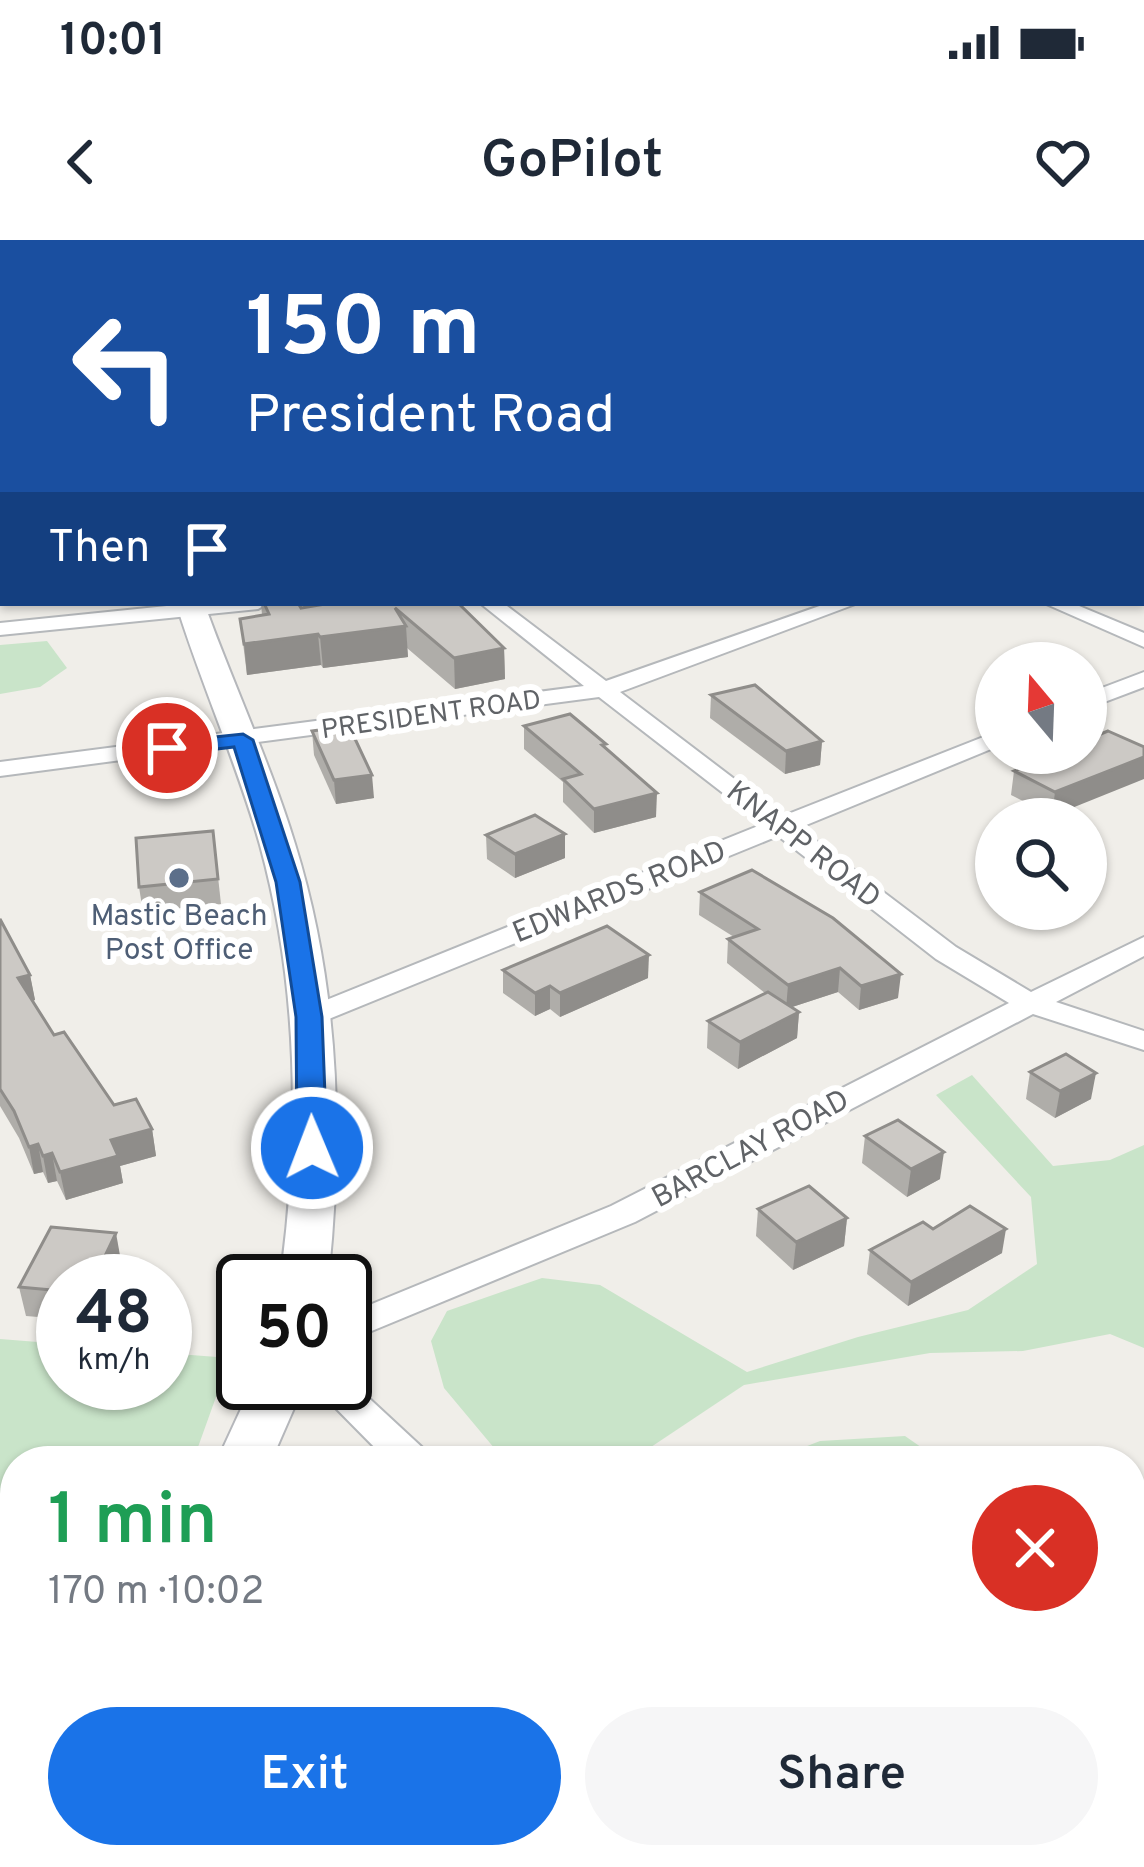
<!DOCTYPE html>
<meta charset="utf-8">
<style>
:root{--surface:#fff;--page:#f6f6f7;--text:#1f2937;--muted:#747a83;--accent:#1a73e8}
body{margin:0;font-family:Overpass,sans-serif;background:var(--page);color:var(--text);height:100vh;display:flex;flex-direction:column;font-size:45px;white-space:nowrap}
*{box-sizing:border-box;margin:0}
p{font-size:39px;color:var(--muted)}
.icon{flex:none;width:66px;height:66px;fill:none;stroke:currentColor;stroke-width:2;stroke-linecap:round;stroke-linejoin:round}
.map{position:relative;flex:1;overflow:hidden}
.details{position:absolute;left:0px;top:1206px;width:1146px;height:423px;display:flex;flex-direction:column;background:var(--surface);border-radius:48px 48px 0 0;box-shadow:0 3px 9px #0004}
.details>*{flex:none}
.guide{position:absolute;left:0px;top:0px;width:1146px;height:366px;box-shadow:0 3px 9px #0004;background:#1a4fa0;color:#fff;overflow:hidden}
.needle{width:78px;rotate:341deg}
.controls{position:absolute;left:975px;top:402px;display:grid;gap:24px}
.controls a{display:grid;place-items:center;width:132px;height:132px;border-radius:50%;background:var(--surface);box-shadow:0 3px 9px #0004;font-size:60px}
.speed{position:absolute;left:36px;top:1014px;display:flex;gap:24px;font-size:60px;font-weight:700;text-align:center}
.speed>*{display:grid;place-content:center;width:156px;height:156px;border-radius:50%;background:var(--surface);box-shadow:0 3px 9px #0004;line-height:1}
.speed small{font-size:30px;font-weight:400}
.speed .limit{border:6px solid #111;border-radius:18px;background:#fff;color:#111}
.pin{position:absolute;display:grid;place-items:center;width:102px;height:102px;color:#fff;margin:-51px;border:6px solid #fff;border-radius:50%;box-shadow:0 3px 12px #0007}
.me{position:absolute;width:132px;margin:-66px;rotate:359deg;stroke-linejoin:round;filter:drop-shadow(0 0 9px #0008)}
.turn{display:flex;align-items:center;gap:42px;height:252px;padding:0 48px;font-size:54px}
.turn .icon{width:156px;height:156px;stroke-width:2.5}
.turn b{display:block;font-size:84px;line-height:102px}
.then{display:flex;align-items:center;height:114px;padding:0 48px;background:#0003;gap:24px;font-size:45px}
.round{display:grid;place-items:center;flex:none;width:126px;height:126px;border-radius:63px;background:var(--page)}
.summary{display:flex;align-items:center;justify-content:space-between;height:204px;padding:0 48px}
h1{font-size:72px;font-weight:600;line-height:90px;color:#1e9e55}
.primary-button{display:flex;gap:24px;margin-top:auto;padding:24px 48px}
.primary-button a{flex:1;height:138px;border-radius:72px;background:var(--accent);color:#fff;font-size:48px;font-weight:600;line-height:138px;text-align:center}
.primary-button a+a{background:var(--page);color:var(--text)}
.status{display:flex;justify-content:space-between;align-items:center;height:84px;padding:0 60px;background:var(--surface);direction:ltr}
.status svg{height:33px;fill:currentColor}
header{display:flex;justify-content:space-between;align-items:center;height:156px;padding:0 48px;background:var(--surface);font-size:54px;font-weight:600}
.map>svg:first-child{display:block}
.green{fill:#c9e4c9}
.lines{fill:none;stroke-linecap:round;stroke-linejoin:round}
.minor-casing{stroke:#b5b8bb;stroke-width:4}
.secondary-casing{stroke:#b5b7bb;stroke-width:4}
.minor{fill:#fff;fill-rule:evenodd}
.secondary{fill:#fff;fill-rule:evenodd}
.wall{fill:#afada9}
.shaded-wall{fill:#8f8d8a}
.building{fill:#ccc9c5;stroke:#8f8d8a;stroke-width:3}
.route{fill:#1a73e8;stroke:#114b97;stroke-width:3}
.service-dot{fill:#5c6f8a;stroke:#fff;stroke-width:4.5}
.labels{text-anchor:middle;stroke-width:12;stroke-linejoin:round;paint-order:stroke}
.far-street-label{font-size:27px;fill:#606367;stroke:#fff}
.street-label{font-size:30px;fill:#606367;stroke:#fff}
.service-label{font-size:30px;fill:#4e5e75;stroke:#fff}
</style>
<div class="status"><b>10:01</b><svg viewBox="0 0 49 12"><path d="M0 12V9h3v3zM5 12V6h3v6zM10 12V3h3v9zM15 12V0h3v12zM26 1h20v11H26zM47 4h2v5h-2z"/></svg></div>
<header><svg class="icon" aria-label="back" viewBox="0 0 24 24"><path d="M15 5l-7 7 7 7"/></svg>GoPilot<svg class="icon" aria-label="heart" viewBox="0 0 24 24"><path d="M12 20l-8-8c-3-5 5-10 8-4 3-6 11-1 8 4z"/></svg></header>
<div class="map">
<svg width="1144" height="1627" viewBox="0 0 1144 1627">
<rect width="100%" height="100%" fill="#f0eee9"/>
<g class="green">
<path d="M47 401 67 428 40 447 0 454V405Z"/>
<path d="M972 835 1053 926 1110 920 1144 905V1108L1110 1094 1023 1111 930 1113 744 1145 630 1221H505L444 1148 431 1101 447 1071 542 1038 600 1045 747 1132 858 1097 968 1070 1037 1024 1031 957 936 855Z"/>
<path d="M0 1099 63 1104V1143H165V1113L230 1118 193 1221H15V1531L0 1555Z"/>
<path d="M905 1196 941 1221H769L820 1201Z"/>
<path d="M1131 1389 1144 1400V1627H905L894 1614H1131Z"/>
<path d="M92 1614H381L384 1627H85Z"/>
<path d="M490 1614H739L750 1627H494Z"/>
</g>
<g class="lines">
<g class="minor-casing">
<g id="minor">
<path d="M53 0H94L50 3Z"/>
<rect x="1143" y="152" width="1" height="10"/>
<rect x="1143" y="255" width="1" height="12"/>
<path d="M196 363H268L258 369 0 395V383Z"/>
<path d="M480 363H503L606 441 828 363H858L620 452 783 576 996 492V507L799 588 956 707 1031 752 1144 697V716L1056 762 1144 791V810L1033 774 635 982 345 1102V1075L611 966 1009 763 936 719 778 596 319 783H299L294 777 299 771 763 584 599 457 0 536V522L584 446Z"/>
<path d="M1044 363H1072L1144 393V407Z"/>
<path d="M1144 432V447L1086 469V454Z"/>
<path d="M345 1136 426 1211 431 1221H388L311 1143H345Z"/>
<path d="M404 1614H450L451 1627H405Z"/>
<path d="M754 1614H807L812 1627H760Z"/>
</g>
</g>
<g class="secondary-casing">
<g id="secondary">
<path d="M0 0H18L20 3 3 5Z"/>
<path d="M176 363H204C233 444 270 522 295 604 339 745 344 895 328 1041H280C300 896 299 747 260 605 237 523 201 444 176 363Z"/>
<path d="M253 1143H305L271 1221H217Z"/>
<path d="M15 1586V1614H54L48 1627H0V1592Z"/>
</g>
</g>
<use href="#minor" class="minor"/>
<use href="#secondary" class="secondary"/>
</g>
<g class="wall">
<path d="M0 37 3 42V363H15L0 365Z"/>
<path d="M261 363H298L301 368 458 363 504 408 505 439 455 449 407 408 408 417 323 428 321 425 247 435 240 379 262 375Z"/>
<path d="M711 455 822 501 820 525 785 534 710 478Z"/>
<path d="M524 486 606 509 656 577 594 593 563 562V542L524 509Z"/>
<path d="M312 491 374 558 336 564 314 515Z"/>
<path d="M1086 513 1052 576 1011 555 1014 531Z"/>
<path d="M213 591 221 664 143 672 139 647Z"/>
<path d="M565 594V618L515 638 487 619 486 595Z"/>
<path d="M700 652 898 758 859 770 838 752 792 767 799 772 797 798 738 829 707 808 708 781 765 753 727 723 728 699 734 697 699 675Z"/>
<path d="M0 679 30 735 35 760 32 761 54 795 114 865 152 889 156 916 120 926 123 943 66 960 57 941 48 943 43 932 34 934 19 898 0 866Z"/>
<path d="M503 730 648 738 560 777 550 769 535 776 503 753Z"/>
<path d="M1030 832 1091 859 1055 878 1026 859Z"/>
<path d="M865 896 940 939 907 957 862 923Z"/>
<path d="M758 969 847 978 844 1006 793 1030 756 996Z"/>
<path d="M933 989 1002 1013 908 1066 867 1034 870 1010Z"/>
<path d="M121 1021 63 1041V1079L26 1076 19 1047Z"/>
</g>
<g class="shaded-wall">
<path d="M0 340H3V363H15L0 365Z"/>
<path d="M406 386 408 417 323 428 320 397Z"/>
<path d="M318 394 321 425 247 435 244 404Z"/>
<path d="M504 408 505 439 455 449 454 418Z"/>
<path d="M822 501 820 525 785 534 786 511Z"/>
<path d="M1144 517V539L1052 576 1055 552Z"/>
<path d="M372 535 374 558 336 564 334 540Z"/>
<path d="M657 553 656 577 594 593V569Z"/>
<path d="M565 594V618L515 638V614Z"/>
<path d="M649 715 648 738 560 777V753Z"/>
<path d="M840 728 838 752 786 769 788 745Z"/>
<path d="M901 734 898 758 859 770 861 746Z"/>
<path d="M30 735 35 760 23 764 18 738Z"/>
<path d="M550 746V769L535 776V753Z"/>
<path d="M799 772 797 798 738 829 740 802Z"/>
<path d="M1096 833 1091 859 1055 878 1060 851Z"/>
<path d="M152 889 156 916 120 926 123 943 66 960 60 932 111 900Z"/>
<path d="M38 904 43 932 34 934 29 907Z"/>
<path d="M944 912 940 939 907 957 911 929Z"/>
<path d="M52 913 57 941 48 943 43 916Z"/>
<path d="M847 978 844 1006 793 1030 796 1002Z"/>
<path d="M1006 989 1002 1013 908 1066 911 1042Z"/>
<path d="M116 993 121 1021 111 1041H93Z"/>
</g>
<g class="building">
<path d="M84 0H605L610 3H87Z"/>
<path d="M737 0H1144V21L1143 24V3H709Z"/>
<path d="M1143 30 1144 31 1143 98Z"/>
<path d="M0 37 3 42V248H0V178H3V162H0V113H3V97H0Z"/>
<path d="M1143 159H1144L1143 214Z"/>
<path d="M3 251V340H0V261Z"/>
<path d="M1143 277H1144L1143 346Z"/>
<path d="M264 363H298L301 368 331 363H458L504 408 454 418 395 368 406 386 320 397 318 394 244 404 240 379 269 374Z"/>
<path d="M755 445 822 501 786 511 711 455Z"/>
<path d="M570 474 606 504 602 505 657 553 594 569 563 539 581 534 524 486Z"/>
<path d="M349 486 372 535 334 540 312 491Z"/>
<path d="M1108 491 1144 507V517L1055 552 1014 531 1057 513H1086V500Z"/>
<path d="M535 575 565 594 515 614 486 595Z"/>
<path d="M213 591 218 639 139 647 136 598Z"/>
<path d="M752 630 833 678 901 734 861 746 840 728 788 745 728 699 758 689 700 652Z"/>
<path d="M0 679 30 735 18 738 54 795 64 792 114 865 136 859 152 889 111 900 118 916 60 932 52 913 43 916 38 904 29 907 14 871 0 849Z"/>
<path d="M607 686 649 715 560 753 550 746 535 753 503 730Z"/>
<path d="M768 752 799 772 740 802 708 781Z"/>
<path d="M1066 814 1096 833 1060 851 1030 832Z"/>
<path d="M898 880 944 912 911 929 865 896Z"/>
<path d="M809 946 847 978 796 1002 758 969Z"/>
<path d="M970 966 1006 989 911 1042 870 1010 923 982 933 989Z"/>
<path d="M51 987 116 993 93 1041H63V1051L19 1047Z"/>
</g>
<path class="route" d="M243 494 253 500 300 642 322 777 327 908 312 918 297 908 296 777 276 642 234 507 167 515 157 508 167 502Z"/>
<circle class="service-dot" cx="179" cy="638" r="12"/>
<g class="labels">
<g class="far-street-label">
<text transform="translate(431 474) rotate(-8)" y="9">PRESIDENT ROAD</text>
</g>
<g class="street-label">
<text transform="translate(804 604) rotate(38)" y="10">KNAPP ROAD</text>
<text transform="translate(619 651) rotate(-22)" y="10">EDWARDS ROAD</text>
<text transform="translate(750 908) rotate(-28)" y="10">BARCLAY ROAD</text>
</g>
<g class="service-label">
<text x="179" y="685">Mastic Beach<tspan x="179" dy="34">Post Office</tspan></text>
</g>
</g>
</svg>
<div class="controls">
<a><svg class="needle" viewBox="-14 -14 28 28"><path d="M0-13l5 13h-10z" fill="#e53935"/><path d="M0 13l5-13h-10z" fill="#747a83"/></svg></a>
<a><svg class="icon" aria-label="search" viewBox="0 0 24 24"><circle cx="10" cy="10" r="6"/><path d="M15 15l6 6"/></svg></a>
</div>
<div class="speed"><div>48<small>km/h</small></div><div class="limit">50</div></div>
<div class="pin" style="left:167px;top:508px;background:#d93025"><svg class="icon" aria-label="arrive" viewBox="0 0 24 24"><path d="M6 21V4h12l-3 4 3 4H6"/></svg></div>
<svg class="me" style="left:312px;top:908px" viewBox="-20 -20 40 40"><circle r="17" fill="#1a73e8" stroke="#fff" stroke-width="3"/><path d="M0-11L8 9 0 5-8 9z" fill="#fff"/></svg>
<div class="guide">
<div class="turn"><svg class="icon" aria-label="left" viewBox="0 0 24 24"><path d="M17 20v-9H6M10 6l-5 5 5 5"/></svg><div><b>150 m</b>President Road</div></div>
<div class="then">Then<svg class="icon" aria-label="arrive" viewBox="0 0 24 24"><path d="M6 21V4h12l-3 4 3 4H6"/></svg></div>
</div>
<section class="details">
<div class="summary"><div><h1>1 min</h1><p>170 m · 10:02</p></div><a class="round" style="background:#d93025;color:#fff"><svg class="icon" aria-label="close" viewBox="0 0 24 24"><path d="M6 6l12 12M18 6L6 18"/></svg></a></div>
<div class="primary-button"><a>Exit</a><a>Share</a></div>
</section>
</div>
